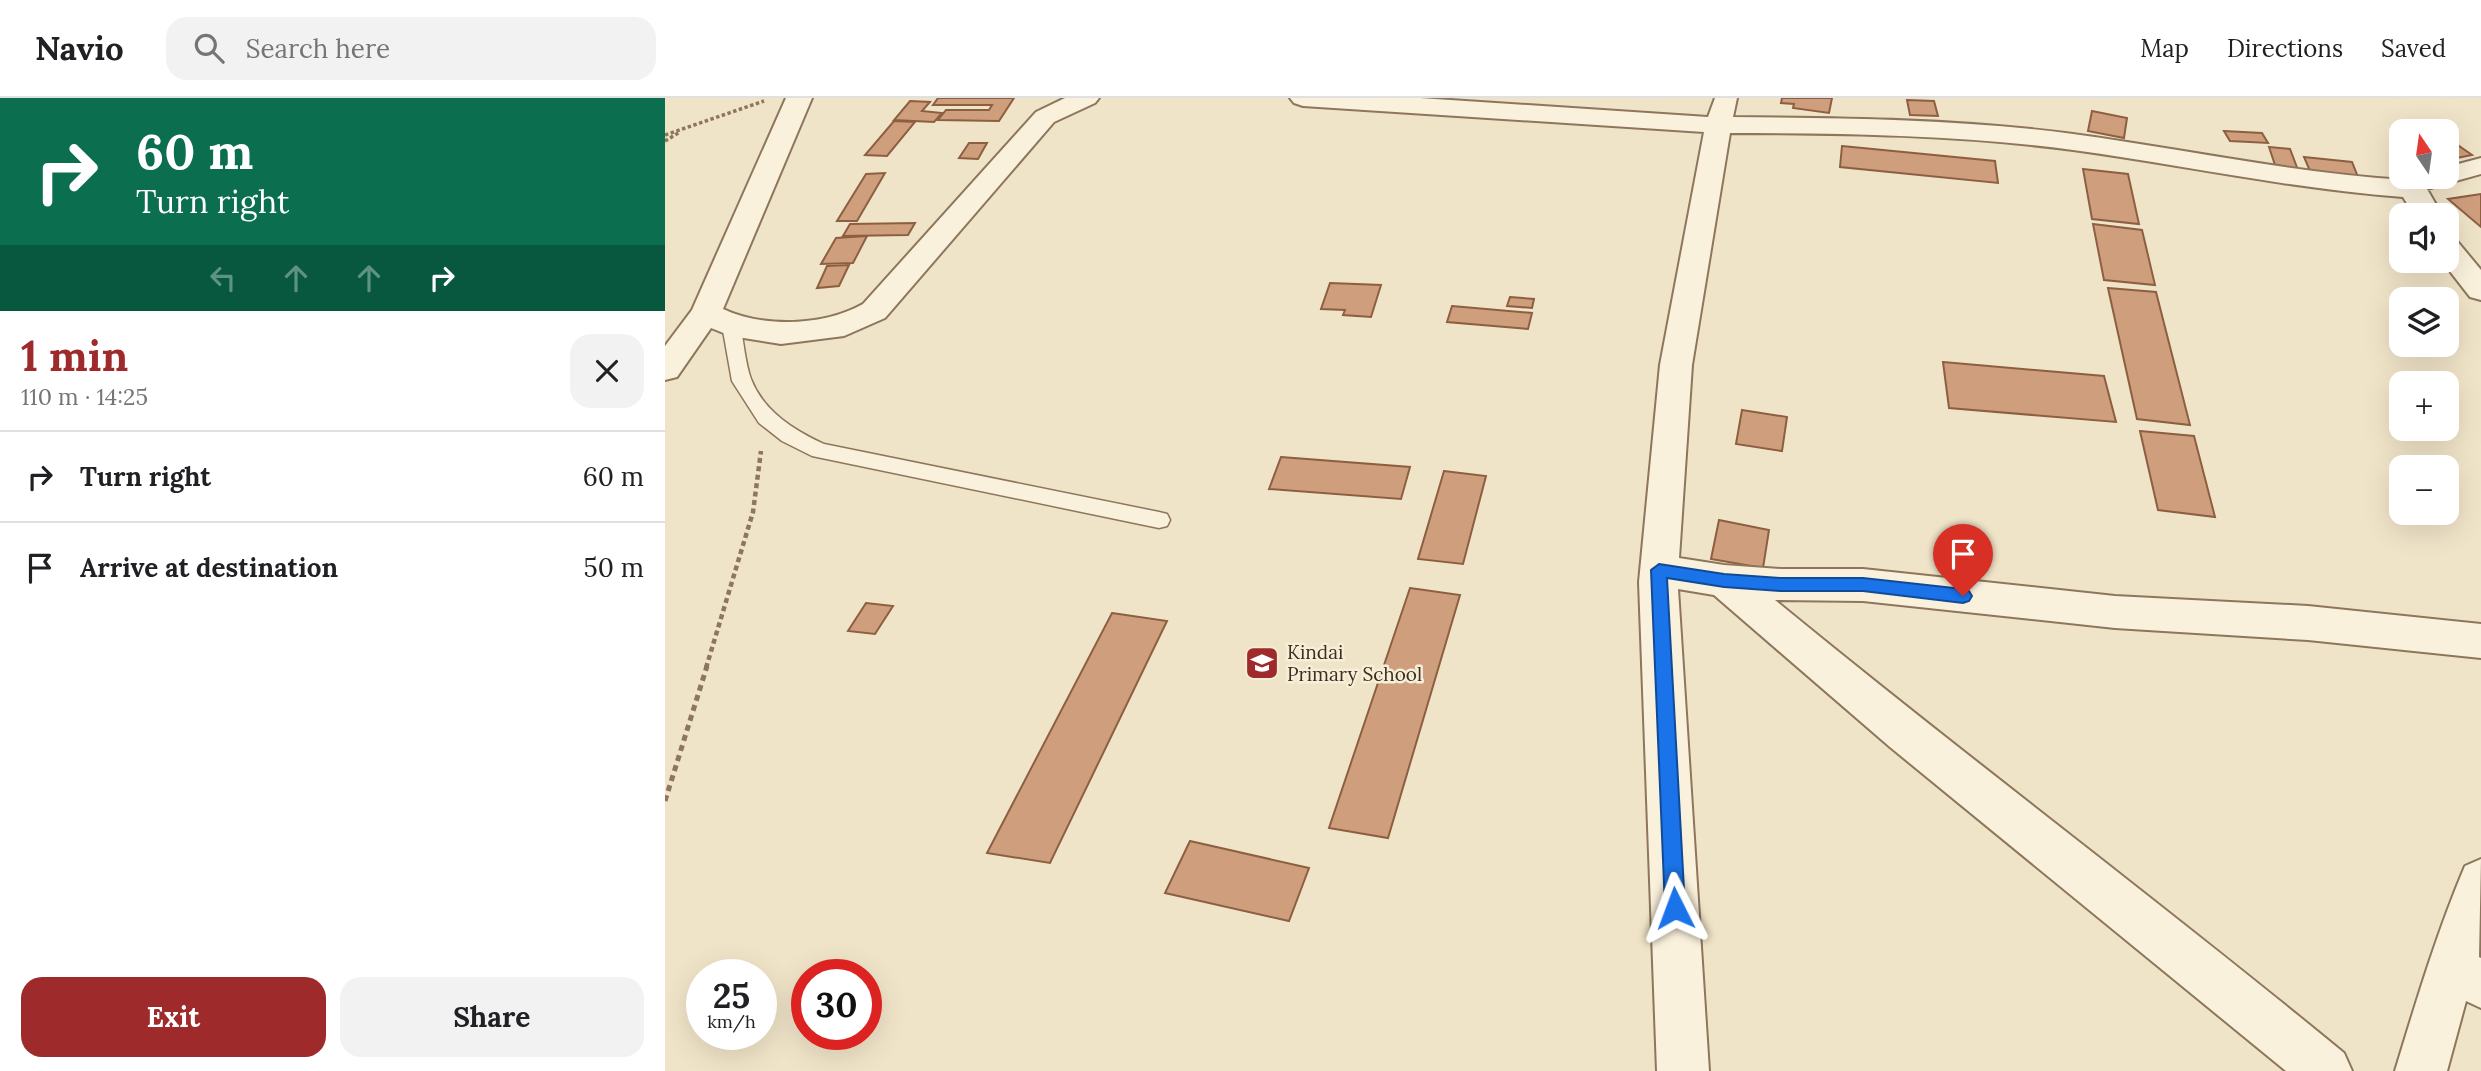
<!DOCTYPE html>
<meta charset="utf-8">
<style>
:root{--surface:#fff;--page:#f2f2f2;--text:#202124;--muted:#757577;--line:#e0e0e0;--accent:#9e2a2b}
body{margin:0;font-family:Lora,serif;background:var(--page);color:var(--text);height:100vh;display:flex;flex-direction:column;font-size:26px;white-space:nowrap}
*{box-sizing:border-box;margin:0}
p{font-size:23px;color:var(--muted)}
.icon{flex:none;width:38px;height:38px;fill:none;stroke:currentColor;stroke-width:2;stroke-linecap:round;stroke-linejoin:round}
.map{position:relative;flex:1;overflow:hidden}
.drawer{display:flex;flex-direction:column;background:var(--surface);width:665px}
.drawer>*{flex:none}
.guide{background:#0b6e4f;color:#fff;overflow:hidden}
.needle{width:46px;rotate:347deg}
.controls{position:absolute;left:1724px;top:21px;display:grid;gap:14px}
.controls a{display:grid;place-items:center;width:70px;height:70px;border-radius:14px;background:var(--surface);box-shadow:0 7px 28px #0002;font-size:35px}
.speed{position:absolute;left:21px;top:861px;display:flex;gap:14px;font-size:35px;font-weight:700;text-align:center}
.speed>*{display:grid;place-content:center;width:91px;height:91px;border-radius:50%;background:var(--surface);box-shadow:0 7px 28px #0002;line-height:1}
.speed small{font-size:18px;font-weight:400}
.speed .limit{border:10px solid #d22;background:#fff;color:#111}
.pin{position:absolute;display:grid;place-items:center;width:60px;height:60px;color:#fff;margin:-72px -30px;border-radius:50% 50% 50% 0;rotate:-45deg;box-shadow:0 0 7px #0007}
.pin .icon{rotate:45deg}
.me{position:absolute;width:77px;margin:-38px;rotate:357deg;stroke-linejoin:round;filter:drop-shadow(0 0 5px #0008)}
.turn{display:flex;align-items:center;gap:24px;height:147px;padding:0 21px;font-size:32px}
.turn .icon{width:91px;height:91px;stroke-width:2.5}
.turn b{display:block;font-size:49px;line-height:60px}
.lanes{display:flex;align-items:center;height:66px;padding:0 21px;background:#0003;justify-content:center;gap:35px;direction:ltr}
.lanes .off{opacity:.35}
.round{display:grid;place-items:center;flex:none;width:74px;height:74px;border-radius:21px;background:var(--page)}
.overview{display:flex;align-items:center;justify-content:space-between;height:119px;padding:0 21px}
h1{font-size:42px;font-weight:800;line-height:52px;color:var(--accent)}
.button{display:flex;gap:14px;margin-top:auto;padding:14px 21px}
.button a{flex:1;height:80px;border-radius:21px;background:var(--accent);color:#fff;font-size:28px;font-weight:800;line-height:80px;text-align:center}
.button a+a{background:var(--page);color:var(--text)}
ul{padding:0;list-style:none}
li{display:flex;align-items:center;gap:21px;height:91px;padding:0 21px;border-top:2px solid var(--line)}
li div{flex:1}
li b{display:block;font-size:26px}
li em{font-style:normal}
header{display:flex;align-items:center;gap:42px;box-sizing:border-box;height:98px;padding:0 35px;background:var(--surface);border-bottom:2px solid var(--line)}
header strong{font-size:33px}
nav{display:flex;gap:38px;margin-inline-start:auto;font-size:24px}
.search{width:490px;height:63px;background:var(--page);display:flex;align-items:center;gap:18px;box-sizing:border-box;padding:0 24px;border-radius:21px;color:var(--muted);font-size:26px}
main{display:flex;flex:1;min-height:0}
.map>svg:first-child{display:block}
.building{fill:#cf9f7d;stroke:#8d5f41;stroke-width:2}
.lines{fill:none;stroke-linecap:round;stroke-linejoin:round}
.lane-casing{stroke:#8d765c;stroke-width:3}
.street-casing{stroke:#8d765c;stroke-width:4}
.path-far2{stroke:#8d765c;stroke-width:3.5;stroke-dasharray:3.5 2.5;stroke-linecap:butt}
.path-far1{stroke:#8d765c;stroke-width:4.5;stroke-dasharray:5 3.5;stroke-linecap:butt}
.path{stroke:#8d765c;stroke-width:5;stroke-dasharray:6 4.5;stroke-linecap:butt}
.lane{fill:#faf1dc;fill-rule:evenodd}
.street{fill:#faf1dc;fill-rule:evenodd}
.route{fill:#1a73e8;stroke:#114b97;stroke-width:2}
.labels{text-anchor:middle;stroke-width:5;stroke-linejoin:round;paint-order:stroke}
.poi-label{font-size:19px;fill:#3d2e20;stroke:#f7eed8;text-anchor:start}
</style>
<header>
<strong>Navio</strong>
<div class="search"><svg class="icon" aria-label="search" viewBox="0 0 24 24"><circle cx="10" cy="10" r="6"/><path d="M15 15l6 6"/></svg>Search here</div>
<nav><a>Map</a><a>Directions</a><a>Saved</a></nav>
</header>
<main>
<section class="drawer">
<div class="guide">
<div class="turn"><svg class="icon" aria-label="right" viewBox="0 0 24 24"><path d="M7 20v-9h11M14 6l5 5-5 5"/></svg><div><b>60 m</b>Turn right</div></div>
<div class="lanes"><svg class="icon off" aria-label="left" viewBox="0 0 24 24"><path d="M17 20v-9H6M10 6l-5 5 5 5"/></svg><svg class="icon off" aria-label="ahead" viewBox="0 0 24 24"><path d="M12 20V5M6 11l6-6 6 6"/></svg><svg class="icon off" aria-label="ahead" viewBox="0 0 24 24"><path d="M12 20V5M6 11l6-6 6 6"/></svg><svg class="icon" aria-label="right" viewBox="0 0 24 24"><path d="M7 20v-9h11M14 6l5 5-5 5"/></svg></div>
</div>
<div class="overview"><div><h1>1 min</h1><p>110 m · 14:25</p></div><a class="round"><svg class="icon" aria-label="close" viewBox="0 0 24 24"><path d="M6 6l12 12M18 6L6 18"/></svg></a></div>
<ul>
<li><svg class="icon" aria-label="right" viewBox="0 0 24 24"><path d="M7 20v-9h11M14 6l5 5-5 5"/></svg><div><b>Turn right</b></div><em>60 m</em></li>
<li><svg class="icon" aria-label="arrive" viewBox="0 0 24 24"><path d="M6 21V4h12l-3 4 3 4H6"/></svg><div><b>Arrive at destination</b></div><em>50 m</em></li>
</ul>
<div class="button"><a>Exit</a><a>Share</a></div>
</section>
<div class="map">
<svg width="1816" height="973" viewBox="0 0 1816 973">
<rect width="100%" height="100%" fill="#f0e4c8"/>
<g class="building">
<path d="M273 0H349L334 23 273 22 281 12H324L327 7H268Z"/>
<path d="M1117 0H1167L1164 15 1128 10 1129 6 1116 5Z"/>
<path d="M1242 2 1269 3 1273 18 1245 17Z"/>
<path d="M245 3 265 4 257 13 277 15 269 24 229 22Z"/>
<path d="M1427 13 1462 20 1459 40 1423 33Z"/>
<path d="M229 23 250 24 222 58 200 57Z"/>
<path d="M1559 33 1597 35 1603 45 1565 43Z"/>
<path d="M1787 43 1807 57 1782 62V44Z"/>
<path d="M304 45H322L313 61 294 60Z"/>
<path d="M1177 48 1330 63 1333 85 1175 69Z"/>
<path d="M1604 49 1625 51 1633 72 1611 70Z"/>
<path d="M1639 59 1687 64 1693 79 1645 73Z"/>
<path d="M1418 71 1463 76 1474 126 1427 121Z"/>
<path d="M220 75 192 123H172L201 76Z"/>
<path d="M1816 96V129L1783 101Z"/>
<path d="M250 125 243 137 178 138 185 126Z"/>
<path d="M1428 126 1477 132 1490 187 1439 182Z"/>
<path d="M202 138 188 165 156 166 171 140Z"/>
<path d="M184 167 174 188 152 190 162 168Z"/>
<path d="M665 185 716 187 706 219 678 217 680 212 656 211Z"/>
<path d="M1443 190 1491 194 1525 327 1472 321Z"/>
<path d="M845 199 869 201 867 210 842 208Z"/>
<path d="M787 208 867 215 863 231 782 224Z"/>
<path d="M1278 264 1439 278 1451 324 1284 310Z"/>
<path d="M1077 312 1122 319 1117 353 1071 346Z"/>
<path d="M1475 333 1529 338 1550 419 1493 412Z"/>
<path d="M616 359 745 369 736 401 604 391Z"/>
<path d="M779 373 821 378 798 466 753 461Z"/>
<path d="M1054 422 1104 432 1098 470 1046 461Z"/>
<path d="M745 490 795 497 723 740 664 730Z"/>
<path d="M201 505 228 508 210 536 183 533Z"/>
<path d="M447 515 502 523 385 765 322 755Z"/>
<path d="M525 743 644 770 624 823 500 795Z"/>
</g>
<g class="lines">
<g class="lane-casing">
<path id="lane" d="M66 221 73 223 75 227C79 244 80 265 86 281 99 314 129 332 159 346L494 414 502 416 505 422 502 428 494 430 147 358 117 343 94 325 67 283 57 227 59 223Z"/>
</g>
<g class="street-casing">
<g id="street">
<path d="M121 0H147L58 211C99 230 159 228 198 206L371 14 400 0H434L430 5 389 24 220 220 179 238 116 246 66 238 46 230 12 279 0 282V248L27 212Z"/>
<path d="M625 0H755L1043 19 1050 0H1072L1068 19C1182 20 1296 21 1408 36 1519 51 1628 75 1740 82L1744 79H1782V69L1816 60V76L1762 91 1777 117H1749L1738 99C1627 91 1519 67 1408 52 1295 37 1179 35 1065 35L1027 267 1014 460 1059 467 1116 471H1198L1450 498 1643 508 1816 526V560L1643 542 1450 530 1198 503 1110 502C1297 656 1492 801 1679 955L1687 973H1621L1225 649 1049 497 1013 491 1044 973H992L974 484 995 267 1039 34 638 8 629 5Z"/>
<path d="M1782 140 1792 143 1816 172V202L1805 199 1777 163H1782Z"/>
<path d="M1816 761 1814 859 1816 860V910L1801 903 1782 973H1730C1751 904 1772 834 1800 768Z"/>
</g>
</g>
<g class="path-far2">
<path d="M0 37 99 3"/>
<path d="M0 43 15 34"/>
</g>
<path class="path-far1" d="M41 570 88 414 96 353"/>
<path class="path" d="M0 703 42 568"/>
<use href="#lane" class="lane"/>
<use href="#street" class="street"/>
</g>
<path class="route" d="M994 466 1059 476 1115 480H1198L1298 491 1304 493 1307 498 1304 503 1298 505 1198 493H1115L1059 489 1002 480 1020 810 1017 817 1010 820 1003 817 1000 810 986 472Z"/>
<defs>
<g id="school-square" transform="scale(1.75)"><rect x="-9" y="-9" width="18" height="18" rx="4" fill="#9e2a2b" stroke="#f7eed8"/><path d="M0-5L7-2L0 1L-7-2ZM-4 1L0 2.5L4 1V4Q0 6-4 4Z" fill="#fff"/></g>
</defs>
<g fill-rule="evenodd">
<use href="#school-square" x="597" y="565"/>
</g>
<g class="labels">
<g class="poi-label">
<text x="622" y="561">Kindai<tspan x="622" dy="22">Primary School</tspan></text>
</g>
</g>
</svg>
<div class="controls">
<a><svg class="needle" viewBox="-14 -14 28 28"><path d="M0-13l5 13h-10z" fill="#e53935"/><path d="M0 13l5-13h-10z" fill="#757577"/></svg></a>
<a><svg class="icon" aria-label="sound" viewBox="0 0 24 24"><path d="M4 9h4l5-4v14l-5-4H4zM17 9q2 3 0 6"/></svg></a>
<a><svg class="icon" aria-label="layers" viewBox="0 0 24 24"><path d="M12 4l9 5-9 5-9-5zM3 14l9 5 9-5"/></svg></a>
<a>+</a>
<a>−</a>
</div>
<div class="speed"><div>25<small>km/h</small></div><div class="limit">30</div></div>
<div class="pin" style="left:1298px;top:498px;background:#d93025"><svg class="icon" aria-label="arrive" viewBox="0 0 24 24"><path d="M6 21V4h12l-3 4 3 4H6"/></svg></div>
<svg class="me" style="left:1010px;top:810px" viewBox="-20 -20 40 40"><path d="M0-17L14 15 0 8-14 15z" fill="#1a73e8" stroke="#fff" stroke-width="4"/></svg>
</div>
</main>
